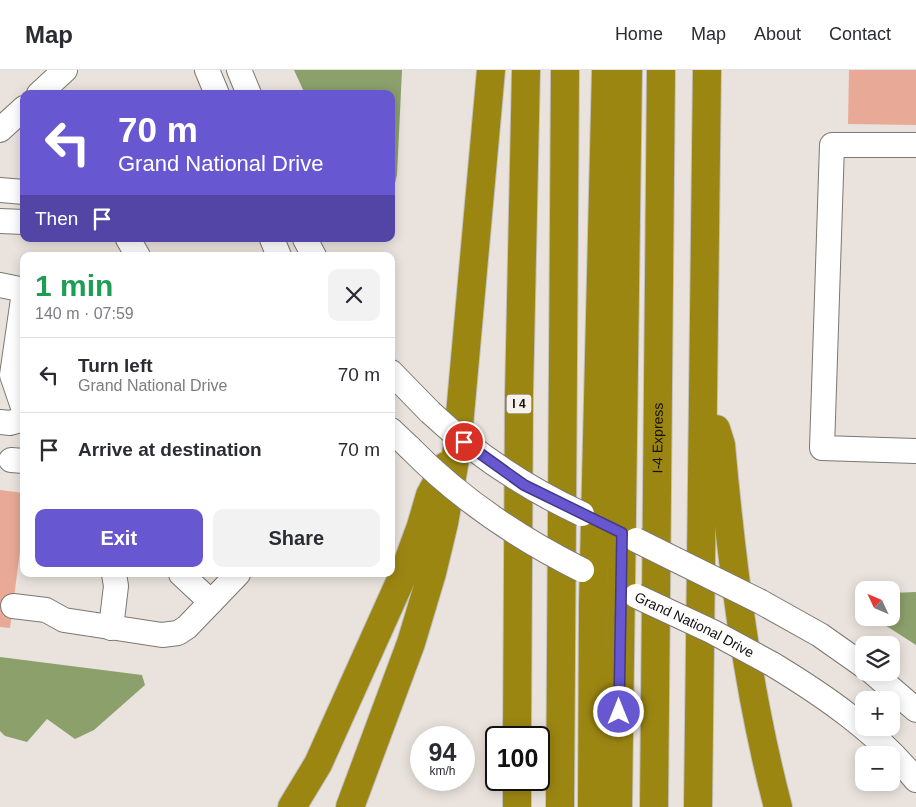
<!DOCTYPE html>
<meta charset="utf-8">
<style>
:root{--surface:#fff;--page:#f2f2f3;--text:#2b2b33;--muted:#7c7c81;--line:#e1e1e2;--accent:#6757d0}
body{margin:0;font-family:Arial,sans-serif;background:var(--page);color:var(--text);height:100vh;display:flex;flex-direction:column;font-size:19px;white-space:nowrap}
*{box-sizing:border-box;margin:0}
p{font-size:16px;color:var(--muted)}
.icon{flex:none;width:28px;height:28px;fill:none;stroke:currentColor;stroke-width:2;stroke-linecap:round;stroke-linejoin:round}
.map{position:relative;flex:1;overflow:hidden}
.drawer{position:absolute;left:20px;top:182px;width:375px;height:325px;display:flex;flex-direction:column;background:var(--surface);border-radius:10px;box-shadow:0 2px 12px #0003}
.drawer>*{flex:none}
.hud{position:absolute;left:20px;top:20px;width:375px;height:152px;border-radius:10px;box-shadow:0 2px 12px #0003;background:#6757d0;color:#fff;overflow:hidden}
.needle{width:32px;rotate:314deg}
.buttons{position:absolute;left:855px;top:511px;display:grid;gap:10px}
.buttons a{display:grid;place-items:center;width:45px;height:45px;border-radius:10px;background:var(--surface);box-shadow:0 2px 12px #0003;font-size:25px}
.speed{position:absolute;left:410px;top:656px;display:flex;gap:10px;font-size:25px;font-weight:700;text-align:center}
.speed>*{display:grid;place-content:center;width:65px;height:65px;border-radius:50%;background:var(--surface);box-shadow:0 2px 12px #0003;line-height:1}
.speed small{font-size:12px;font-weight:400}
.speed .limit{border:2px solid #111;border-radius:8px;background:#fff;color:#111}
.pin{position:absolute;display:grid;place-items:center;width:42px;height:42px;color:#fff;margin:-21px;border:2px solid #fff;border-radius:50%;box-shadow:0 1px 5px #0007}
.me{position:absolute;width:55px;margin:-28px;rotate:0deg;stroke-linejoin:round;filter:drop-shadow(0 0 4px #0008)}
.turn{display:flex;align-items:center;gap:18px;height:105px;padding:0 15px;font-size:22px}
.turn .icon{width:65px;height:65px;stroke-width:2.5}
.turn b{display:block;font-size:35px;line-height:42px}
.then{display:flex;align-items:center;height:48px;padding:0 15px;background:#0003;gap:10px;font-size:19px}
.round{display:grid;place-items:center;flex:none;width:52px;height:52px;border-radius:10px;background:var(--page)}
.head{display:flex;align-items:center;justify-content:space-between;height:85px;padding:0 15px}
h1{font-size:30px;font-weight:600;line-height:38px;color:#1e9e55}
.action{display:flex;gap:10px;margin-top:auto;padding:10px 15px}
.action a{flex:1;height:58px;border-radius:10px;background:var(--accent);color:#fff;font-size:20px;font-weight:600;line-height:58px;text-align:center}
.action a+a{background:var(--page);color:var(--text)}
ul{padding:0;list-style:none}
li{display:flex;align-items:center;gap:15px;height:75px;padding:0 15px;border-top:1px solid var(--line)}
li div{flex:1}
li b{display:block;font-size:19px}
li em{font-style:normal}
header{display:flex;align-items:center;gap:30px;box-sizing:border-box;height:70px;padding:0 25px;background:var(--surface);border-bottom:1px solid var(--line)}
header strong{font-size:24px}
nav{display:flex;gap:28px;margin-inline-start:auto;font-size:18px}
.map>svg:first-child{display:block}
.water{fill:#8ba06b}
.building{fill:#e8aa96}
.lines{fill:none;stroke-linecap:round;stroke-linejoin:round}
.minor-casing{stroke:#7c7771;stroke-width:26}
.highway-casing{stroke:#c2c1c1;stroke-width:30}
.minor{stroke:#fff;stroke-width:24}
.highway{stroke:#9c8612;stroke-width:28}
.minor-bridge-casing{stroke:#7c7771;stroke-width:26;stroke-linecap:butt}
.minor-bridge{stroke:#fff;stroke-width:24}
.route-casing{stroke:#433987;stroke-width:12}
.route{stroke:#6757d0;stroke-width:9}
.labels{text-anchor:middle;stroke-width:5;stroke-linejoin:round;paint-order:stroke}
.shield{fill:#f7f1ea;stroke:#575451;stroke-width:1}
.shield-label{font-size:12px;font-weight:bold;fill:#13110f}
.street-label{font-size:14px;fill:#13110f;stroke:#f7f1ea}
</style>
<header>
<strong>Map</strong>
<nav><a>Home</a><a>Map</a><a>About</a><a>Contact</a></nav>
</header>
<div class="map">
<svg width="916" height="737" viewBox="0 0 916 737">
<rect width="100%" height="100%" fill="#eae3dd"/>
<g class="water">
<path d="M294 0H402L397 105 391 129V24H305Z"/>
<path d="M916 522V575L874 548H891V523Z"/>
<path d="M0 587 142 605 145 615 94 660 75 669 47 649 27 672 5 666 0 661Z"/>
</g>
<g class="building">
<path d="M849 0H916V55L848 54Z"/>
<path d="M0 420 24 423V482L20 481 10 558 0 557Z"/>
</g>
<g class="lines">
<g class="minor-casing">
<g id="minor">
<path d="M207 0 217 24"/>
<path d="M239 0 249 24"/>
<path d="M39 24 65 0"/>
<path d="M0 60 24 38"/>
<path d="M916 75H832L822 378 916 381"/>
<path d="M0 120 24 122"/>
<path d="M0 151 24 152"/>
<path d="M128 169 138 186"/>
<path d="M272 169 279 186"/>
<path d="M305 169 314 186"/>
<path d="M0 215 24 220"/>
<path d="M24 222 12 305 24 340"/>
<path d="M391 302 430 342"/>
<path d="M0 352 10 353 24 349"/>
<path d="M391 360 410 378"/>
<path d="M11 390 24 391"/>
<path d="M181 504 211 532"/>
<path d="M761 532 820 565 864 596"/>
<path d="M13 536 46 540 64 550 162 565 178 563 187 557 238 504"/>
<path d="M111 558 116 516 114 504"/>
<path d="M772 594C825 626 877 662 916 710"/>
<path d="M872 602 916 640"/>
</g>
</g>
<g class="highway-casing">
<g id="highway">
<path d="M716 359 721 375C732 496 747 619 778 737"/>
<path d="M517 668 519 325 526 0"/>
<path d="M517 710V737"/>
<path d="M292 737 318 694 403 505 421 456 430 425 446 396"/>
<path d="M350 737 411 573 432 503 444 453 457 378 491 0"/>
<path d="M560 737 565 0"/>
<path d="M592 737 593 534 606 0"/>
<path d="M618 737 628 0"/>
<path id="s1" d="M654 737 661 0"/>
<path d="M698 737 707 0"/>
</g>
</g>
<use href="#minor" class="minor"/>
<use href="#highway" class="highway"/>
<g class="minor-bridge-casing">
<g id="minor-bridge">
<path d="M430 342C476 385 526 418 582 444"/>
<path d="M410 378C460 429 518 468 582 500"/>
<path d="M636 470 761 532"/>
<path id="s2" d="M636 526 713 562 772 594"/>
</g>
</g>
<use href="#minor-bridge" class="minor-bridge"/>
</g>
<g class="lines">
<g class="route-casing">
<path id="route" d="M464 372 524 415 622 463 619 642"/>
</g>
<use href="#route" class="route"/>
</g>
<g class="labels">
<rect class="shield" x="506.5" y="324.5" width="25" height="19" rx="4"/>
<g class="shield-label">
<text x="519" y="338">I 4</text>
</g>
<g class="street-label">
<text dy="5" stroke="none"><textPath href="#s1" startOffset="369">I-4 Express</textPath></text>
<text dy="5" stroke="none"><textPath href="#s2" startOffset="65">Grand National Drive</textPath></text>
</g>
</g>
</svg>
<div class="buttons">
<a><svg class="needle" viewBox="-14 -14 28 28"><path d="M0-13l5 13h-10z" fill="#e53935"/><path d="M0 13l5-13h-10z" fill="#7c7c81"/></svg></a>
<a><svg class="icon" aria-label="layers" viewBox="0 0 24 24"><path d="M12 4l9 5-9 5-9-5zM3 14l9 5 9-5"/></svg></a>
<a>+</a>
<a>−</a>
</div>
<div class="speed"><div>94<small>km/h</small></div><div class="limit">100</div></div>
<div class="pin" style="left:464px;top:372px;background:#d93025"><svg class="icon" aria-label="arrive" viewBox="0 0 24 24"><path d="M6 21V4h12l-3 4 3 4H6"/></svg></div>
<svg class="me" style="left:619px;top:642px" viewBox="-20 -20 40 40"><circle r="17" fill="#6757d0" stroke="#fff" stroke-width="3"/><path d="M0-11L8 9 0 5-8 9z" fill="#fff"/></svg>
<div class="hud">
<div class="turn"><svg class="icon" aria-label="left" viewBox="0 0 24 24"><path d="M17 20v-9H6M10 6l-5 5 5 5"/></svg><div><b>70 m</b>Grand National Drive</div></div>
<div class="then">Then<svg class="icon" aria-label="arrive" viewBox="0 0 24 24"><path d="M6 21V4h12l-3 4 3 4H6"/></svg></div>
</div>
<section class="drawer">
<div class="head"><div><h1>1 min</h1><p>140 m · 07:59</p></div><a class="round"><svg class="icon" aria-label="close" viewBox="0 0 24 24"><path d="M6 6l12 12M18 6L6 18"/></svg></a></div>
<ul>
<li><svg class="icon" aria-label="left" viewBox="0 0 24 24"><path d="M17 20v-9H6M10 6l-5 5 5 5"/></svg><div><b>Turn left</b><p>Grand National Drive</p></div><em>70 m</em></li>
<li><svg class="icon" aria-label="arrive" viewBox="0 0 24 24"><path d="M6 21V4h12l-3 4 3 4H6"/></svg><div><b>Arrive at destination</b></div><em>70 m</em></li>
</ul>
<div class="action"><a>Exit</a><a>Share</a></div>
</section>
</div>
